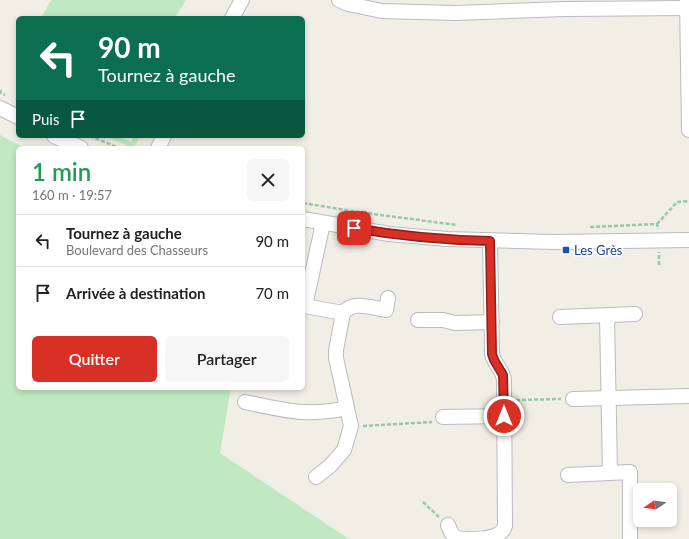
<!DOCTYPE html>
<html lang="fr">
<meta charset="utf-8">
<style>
:root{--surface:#fff;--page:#f6f6f6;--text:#202124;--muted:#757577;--line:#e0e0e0;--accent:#d93025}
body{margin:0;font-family:Lato,sans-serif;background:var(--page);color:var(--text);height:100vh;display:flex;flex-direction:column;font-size:15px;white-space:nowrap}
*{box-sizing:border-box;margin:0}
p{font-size:13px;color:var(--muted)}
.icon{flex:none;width:22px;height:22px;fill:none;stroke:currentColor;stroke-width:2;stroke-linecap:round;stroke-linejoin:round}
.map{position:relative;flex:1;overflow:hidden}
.sheet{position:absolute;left:16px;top:146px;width:289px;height:244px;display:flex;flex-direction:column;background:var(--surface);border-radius:6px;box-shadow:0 2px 6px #0003}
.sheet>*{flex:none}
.banner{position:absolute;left:16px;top:16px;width:289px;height:122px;border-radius:6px;box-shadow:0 2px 6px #0003;background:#0b6e4f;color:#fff;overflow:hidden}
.needle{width:26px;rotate:257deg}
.controls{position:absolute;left:633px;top:483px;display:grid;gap:8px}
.controls a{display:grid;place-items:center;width:44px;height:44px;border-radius:6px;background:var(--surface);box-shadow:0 2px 6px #0003;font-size:20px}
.pin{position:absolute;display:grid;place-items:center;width:34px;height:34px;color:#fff;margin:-17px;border-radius:8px;box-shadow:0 2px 6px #0006}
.me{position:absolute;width:44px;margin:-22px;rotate:0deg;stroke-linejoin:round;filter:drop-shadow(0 0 3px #0008)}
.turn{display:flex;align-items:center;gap:14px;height:84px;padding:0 16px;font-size:18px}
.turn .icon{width:52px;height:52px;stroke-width:2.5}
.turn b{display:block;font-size:28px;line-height:34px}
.then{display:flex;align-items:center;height:38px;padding:0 16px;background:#0003;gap:8px;font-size:15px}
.round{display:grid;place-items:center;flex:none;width:42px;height:42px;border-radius:6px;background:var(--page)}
.head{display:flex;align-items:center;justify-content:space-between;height:68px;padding:0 16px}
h1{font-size:24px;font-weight:600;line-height:30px;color:#1e9e55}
.button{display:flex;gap:8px;margin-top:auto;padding:8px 16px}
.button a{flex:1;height:46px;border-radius:6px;background:var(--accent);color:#fff;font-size:16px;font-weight:600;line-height:46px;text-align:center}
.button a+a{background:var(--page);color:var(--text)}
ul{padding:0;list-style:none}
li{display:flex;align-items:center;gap:12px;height:52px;padding:0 16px;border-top:1px solid var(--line)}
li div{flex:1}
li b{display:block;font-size:15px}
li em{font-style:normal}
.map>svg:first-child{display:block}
.green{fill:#c1e9c1}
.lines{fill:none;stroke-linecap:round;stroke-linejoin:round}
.minor-casing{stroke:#b8bcc0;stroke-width:16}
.path{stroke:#98c8a5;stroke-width:2.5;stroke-dasharray:4 2;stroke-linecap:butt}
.minor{stroke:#fff;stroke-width:14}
.route-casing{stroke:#8d1f18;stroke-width:10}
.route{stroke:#d93025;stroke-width:7}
.transit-dot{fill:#1a4fb4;stroke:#fff;stroke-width:1.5}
.labels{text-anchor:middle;stroke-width:3;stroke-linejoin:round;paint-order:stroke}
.transit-label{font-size:13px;fill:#164399;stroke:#fff;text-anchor:start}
</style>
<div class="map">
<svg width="689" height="539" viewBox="0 0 689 539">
<rect width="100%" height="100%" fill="#f1eee6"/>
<g class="green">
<path d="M51 0H186L175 18H41Z"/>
<path d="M0 135 25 148H18V388H231L220 453 349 539H0Z"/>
<path d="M104 136H118L131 142 134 136H141L133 148Z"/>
</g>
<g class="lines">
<g class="minor-casing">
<g id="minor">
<path d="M339 0 348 4 382 11 455 13 565 9 689 8"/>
<path d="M687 0 689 130"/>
<path d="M232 18 242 0"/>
<path d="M0 108 18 117"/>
<path d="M54 136 81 148"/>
<path d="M158 148 164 136"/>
<path d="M303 219 389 234 447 239 554 242 689 240"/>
<path d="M343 313C353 300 372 308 386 310L388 298"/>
<path d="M560 317 635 314"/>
<path d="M418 320H443L455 323 492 322"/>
<path d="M573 399 689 396"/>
<path d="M245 402C282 410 308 417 347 408"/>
<path d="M443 417 504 416"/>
<path d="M610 473 630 472V539"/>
<path d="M568 475 610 473 607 316"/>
<path d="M316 477 330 466 344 450 351 426 336 358V350L343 313 305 306 323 223"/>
<path d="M448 525C450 530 452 536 457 538 460 539 466 539 469 539 481 539 501 539 505 526L504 379C502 369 494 364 492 354L490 241"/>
</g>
</g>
<g class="path">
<path d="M0 90 1 93 5 95"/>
<path d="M90 136 119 148"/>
<path d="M303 203 358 212 457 225"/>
<path d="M657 224 677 202 689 201"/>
<path d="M590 227 657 224 658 229"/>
<path d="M659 265V252"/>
<path d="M516 400 561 399"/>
<path d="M363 426 432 422"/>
<path d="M423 502 439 517"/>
</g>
<use href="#minor" class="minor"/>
</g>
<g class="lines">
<g class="route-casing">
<path id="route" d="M354 228C399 236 445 240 490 241L492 354 494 360 503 375 504 416"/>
</g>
<use href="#route" class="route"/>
</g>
<rect class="transit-dot" x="562" y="246" width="8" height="8" rx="2"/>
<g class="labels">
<g class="transit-label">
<text x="574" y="255">Les Grès</text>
</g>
</g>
</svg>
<div class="controls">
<a><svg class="needle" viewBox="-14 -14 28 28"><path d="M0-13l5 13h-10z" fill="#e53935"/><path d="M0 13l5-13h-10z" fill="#757577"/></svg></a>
</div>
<div class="pin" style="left:354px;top:228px;background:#d93025"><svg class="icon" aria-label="arrive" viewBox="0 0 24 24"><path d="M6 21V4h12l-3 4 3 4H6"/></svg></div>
<svg class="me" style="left:504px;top:416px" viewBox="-20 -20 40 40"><circle r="17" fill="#d93025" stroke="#fff" stroke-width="3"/><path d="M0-11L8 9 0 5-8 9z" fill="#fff"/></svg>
<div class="banner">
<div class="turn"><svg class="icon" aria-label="left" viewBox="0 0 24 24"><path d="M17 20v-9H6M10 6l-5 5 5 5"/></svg><div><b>90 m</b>Tournez à gauche</div></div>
<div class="then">Puis<svg class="icon" aria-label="arrive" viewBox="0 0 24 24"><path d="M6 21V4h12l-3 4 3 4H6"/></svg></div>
</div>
<section class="sheet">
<div class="head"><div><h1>1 min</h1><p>160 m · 19:57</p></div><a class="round"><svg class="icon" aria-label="close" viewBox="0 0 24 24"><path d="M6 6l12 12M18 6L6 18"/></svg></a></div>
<ul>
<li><svg class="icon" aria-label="left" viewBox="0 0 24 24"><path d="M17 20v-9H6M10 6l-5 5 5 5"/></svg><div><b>Tournez à gauche</b><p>Boulevard des Chasseurs</p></div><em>90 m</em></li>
<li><svg class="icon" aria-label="arrive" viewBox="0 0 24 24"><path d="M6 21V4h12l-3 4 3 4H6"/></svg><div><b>Arrivée à destination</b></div><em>70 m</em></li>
</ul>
<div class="button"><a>Quitter</a><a>Partager</a></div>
</section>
</div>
